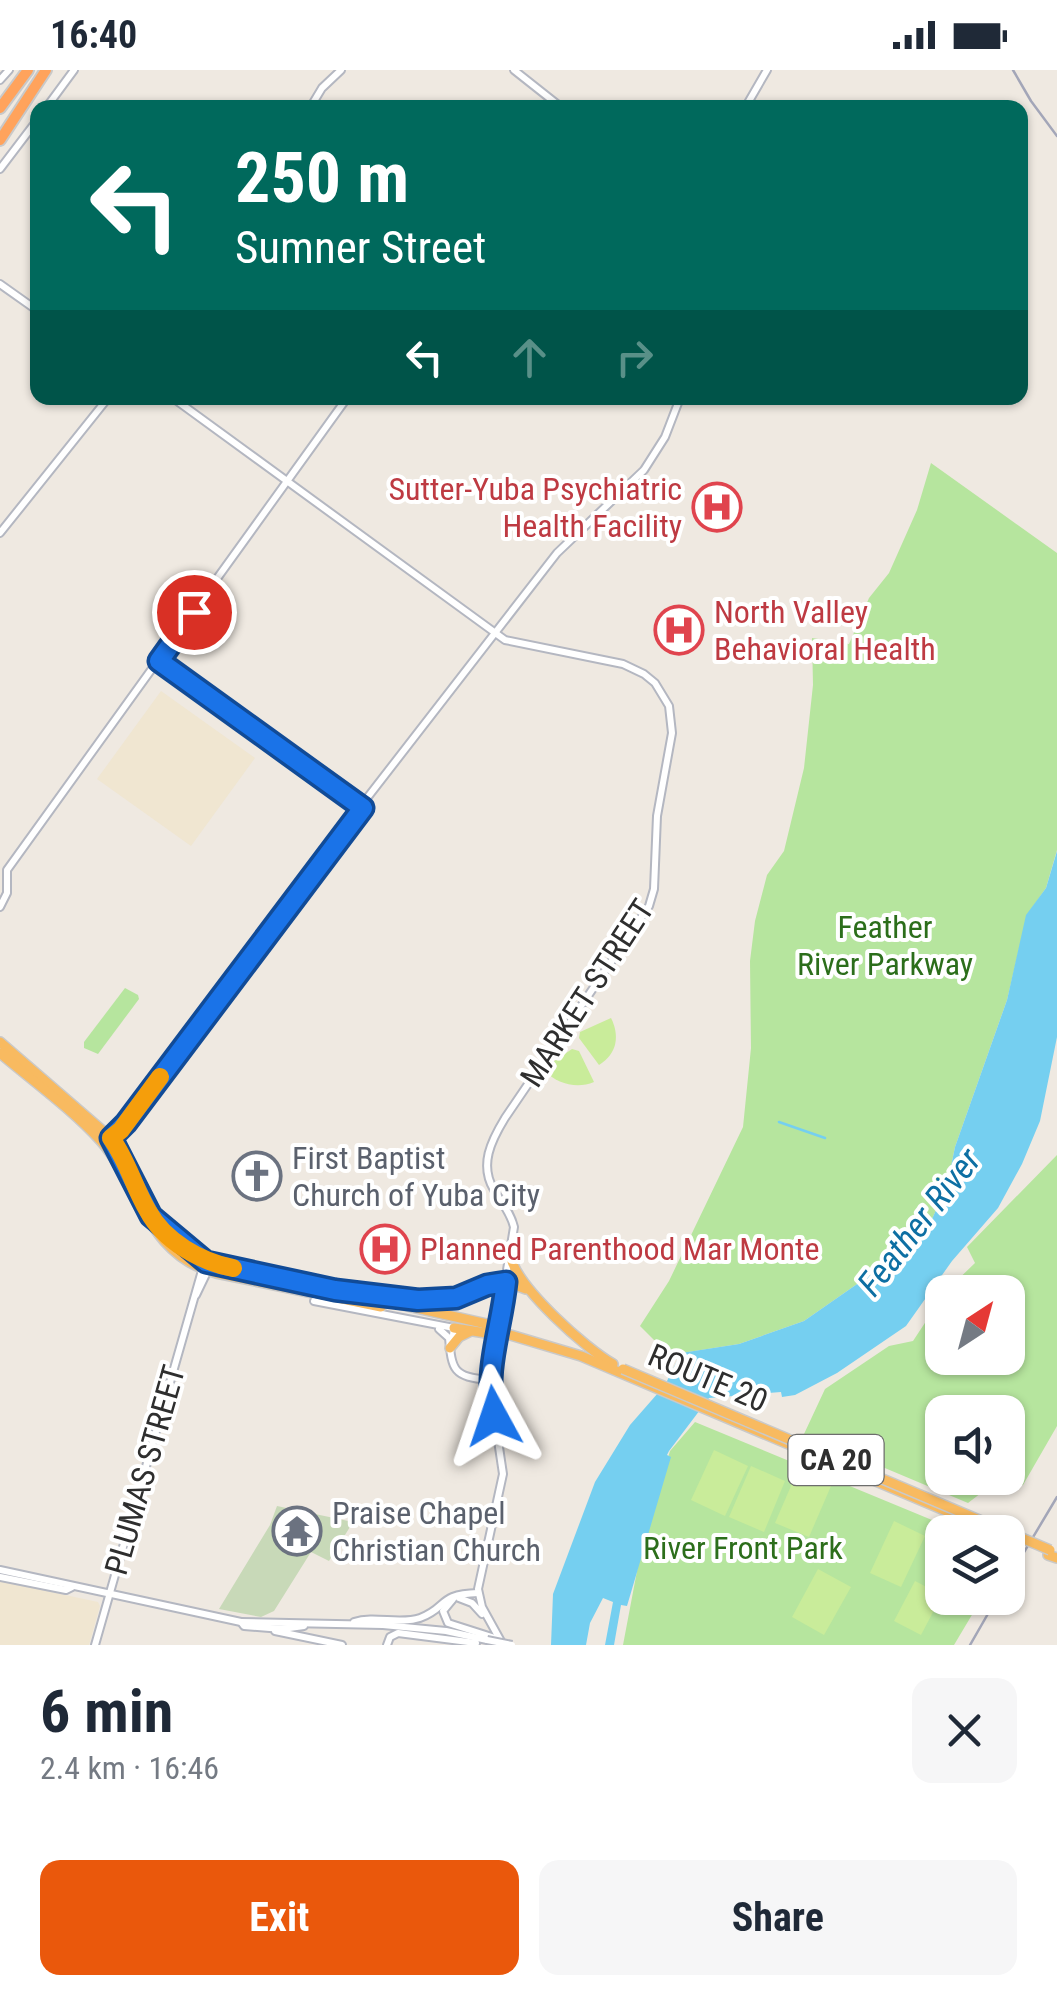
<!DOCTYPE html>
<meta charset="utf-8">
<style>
:root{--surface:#fff;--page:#f6f6f7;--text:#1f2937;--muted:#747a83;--accent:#ea580c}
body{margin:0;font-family:"Roboto Condensed",sans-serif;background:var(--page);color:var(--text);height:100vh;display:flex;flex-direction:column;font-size:38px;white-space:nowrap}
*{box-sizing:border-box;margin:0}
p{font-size:32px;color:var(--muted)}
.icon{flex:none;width:55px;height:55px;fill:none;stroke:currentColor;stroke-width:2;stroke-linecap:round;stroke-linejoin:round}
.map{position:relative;height:1575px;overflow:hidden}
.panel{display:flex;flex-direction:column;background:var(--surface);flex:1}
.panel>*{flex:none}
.top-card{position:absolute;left:30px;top:30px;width:998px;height:305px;border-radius:20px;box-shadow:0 2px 8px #0004;background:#00695c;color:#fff;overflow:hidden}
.needle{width:65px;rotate:36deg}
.fabs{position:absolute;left:925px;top:1205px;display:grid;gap:20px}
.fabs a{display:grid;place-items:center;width:100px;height:100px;border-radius:20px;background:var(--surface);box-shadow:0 2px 8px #0004;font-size:50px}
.pin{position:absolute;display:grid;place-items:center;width:85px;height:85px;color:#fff;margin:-42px;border:5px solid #fff;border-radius:50%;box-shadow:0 2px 10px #0007}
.me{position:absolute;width:110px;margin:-55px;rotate:355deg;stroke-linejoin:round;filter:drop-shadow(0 0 8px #0008)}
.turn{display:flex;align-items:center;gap:35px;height:210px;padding:0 40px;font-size:45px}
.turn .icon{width:130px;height:130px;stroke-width:2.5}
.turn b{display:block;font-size:70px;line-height:85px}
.lanes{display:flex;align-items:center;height:95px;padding:0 40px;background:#0003;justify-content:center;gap:50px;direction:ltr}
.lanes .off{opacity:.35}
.round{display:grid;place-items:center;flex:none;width:105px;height:105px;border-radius:20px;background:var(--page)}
.summary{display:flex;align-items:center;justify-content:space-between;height:170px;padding:0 40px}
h1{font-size:60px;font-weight:700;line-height:75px}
.primary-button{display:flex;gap:20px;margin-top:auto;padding:20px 40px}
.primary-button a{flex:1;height:115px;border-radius:20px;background:var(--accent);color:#fff;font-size:40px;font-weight:700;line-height:115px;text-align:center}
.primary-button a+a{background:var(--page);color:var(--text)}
.status{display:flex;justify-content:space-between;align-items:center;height:70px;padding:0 50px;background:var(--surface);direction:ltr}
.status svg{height:28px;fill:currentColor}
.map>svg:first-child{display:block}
.education{fill:#f0e6d1}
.green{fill:#b6e59e;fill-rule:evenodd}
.cemetery{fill:#c8d9b8}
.pitch{fill:#c9ec9a}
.water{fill:#75cff0}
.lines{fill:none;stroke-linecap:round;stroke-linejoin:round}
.stream{stroke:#75cff0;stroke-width:2.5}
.tertiary-casing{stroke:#b4b7c1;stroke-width:10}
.secondary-casing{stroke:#b4b7c1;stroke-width:10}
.trunk-casing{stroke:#c9c9c9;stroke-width:12}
.motorway-casing{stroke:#c9c9c9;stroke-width:14}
.tertiary{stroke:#fff;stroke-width:6}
.secondary{stroke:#fff;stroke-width:6}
.trunk{stroke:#f8ba60;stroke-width:9}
.motorway{stroke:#ffa35c;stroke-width:10}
.rail{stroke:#a3a6b8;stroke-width:2.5}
.secondary-bridge-casing{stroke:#b4b7c1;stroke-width:10;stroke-linecap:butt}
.trunk-bridge-casing{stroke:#c9c9c9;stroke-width:12;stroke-linecap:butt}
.secondary-bridge{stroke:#fff;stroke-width:6}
.trunk-bridge{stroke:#f8ba60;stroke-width:9}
.route-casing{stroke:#114b97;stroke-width:25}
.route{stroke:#1a73e8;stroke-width:18}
.slow{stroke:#f59e0b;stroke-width:18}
.labels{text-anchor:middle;stroke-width:8;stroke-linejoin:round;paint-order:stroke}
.shield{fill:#fff;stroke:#6d6d6d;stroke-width:2.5}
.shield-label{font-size:30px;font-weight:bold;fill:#2e2e2e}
.health-label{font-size:32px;fill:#be3a42;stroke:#fff;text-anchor:start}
.park-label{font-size:32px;fill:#2c6e1b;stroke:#fff}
.street-label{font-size:32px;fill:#2e2e2e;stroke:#fff}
.worship-label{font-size:32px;fill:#5b616d;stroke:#fff;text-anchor:start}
.water-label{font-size:35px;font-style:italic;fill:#0d6fa3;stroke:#fff}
</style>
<div class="status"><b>16:40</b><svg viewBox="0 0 49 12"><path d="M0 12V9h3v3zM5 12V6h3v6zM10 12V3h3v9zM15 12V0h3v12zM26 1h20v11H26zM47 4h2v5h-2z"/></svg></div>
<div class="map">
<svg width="1057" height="1575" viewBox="0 0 1057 1575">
<rect width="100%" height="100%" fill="#efe9e1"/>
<g class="education">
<path d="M161 621 255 688 191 776 97 709Z"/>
<path d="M0 1511 98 1532 100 1536 89 1575H0Z"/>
</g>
<g class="green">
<path d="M931 393 1057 483V780L1046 818 1027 845 1007 930 955 1077 947 1116 932 1149 883 1196 804 1251 739 1274 669 1285 640 1256 669 1211 743 1057 751 978 750 891 755 851 767 805 784 781 804 698 813 615 812 568 849 574 869 528 889 503 917 440Z"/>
<path d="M125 918 138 925 139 929 98 984 84 978V972Z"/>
<path d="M1057 1085V1356L1023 1415 985 1420 968 1433 804 1364 825 1319 889 1276 913 1271 942 1227V1288H1008V1222H945L975 1193 967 1177ZM1008 1342V1408H942V1342Z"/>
<path d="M695 1352 961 1462H942V1528H982L954 1575H623L644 1464 670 1381Z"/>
</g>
<path class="cemetery" d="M277 1436 353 1452 329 1491 311 1482 274 1541 261 1547 219 1539 270 1455Z"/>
<g class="pitch">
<path d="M611 948C620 966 617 984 599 995L579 968 580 962Z"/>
<path d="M572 979 579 981 594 1012C577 1019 557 1014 545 1001L544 998Z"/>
<path d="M714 1380 748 1396 725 1446 691 1430Z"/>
<path d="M751 1396 785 1411 764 1462 729 1447Z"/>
<path d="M797 1402 831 1416 809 1467 775 1453Z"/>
<path d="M894 1451 925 1466 901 1517 870 1503Z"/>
<path d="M818 1499 851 1517 824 1565 792 1547Z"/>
<path d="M915 1511 942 1525 921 1565 894 1551Z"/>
</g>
<path class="water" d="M1057 781V967L1040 1051 1022 1094 998 1138 952 1191 906 1256 837 1303 795 1325 782 1327 781 1322 709 1328 669 1381 667 1385 671 1387 627 1536 621 1535 614 1575H605L613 1532 603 1528 590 1553 586 1575H551L553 1524 595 1412 630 1355 665 1315 681 1283 739 1274 804 1251 883 1196 932 1149 947 1116 955 1077 1007 930 1026 845 1046 818Z"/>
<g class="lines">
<path class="stream" d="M779 1052 825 1068"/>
<g class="tertiary-casing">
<g id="tertiary">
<path d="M514 0 562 38"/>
<path d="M0 10 9 0"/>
<path d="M46 38 74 0"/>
<path d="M310 38 322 18 341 0"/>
<path d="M0 99 38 49"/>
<path d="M159 591 362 737"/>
<path d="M0 837 7 823V800L347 328"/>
<path d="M196 1225 208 1200"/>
<path d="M95 1575 203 1197"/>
</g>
</g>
<g class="secondary-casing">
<g id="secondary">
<path d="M745 38 767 0"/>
<path d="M0 214 38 241"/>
<path d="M173 328 505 570 623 594 644 604 655 613 669 636 672 663 657 746 654 819 649 836 505 1048C491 1071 479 1095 494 1120 502 1134 510 1141 514 1157L489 1310 503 1404 478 1519 482 1537 503 1575"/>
<path d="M0 463 108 328"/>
<path d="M107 1070 126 1053 364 732 557 483 644 400 665 367 680 328"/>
<path d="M372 1224 445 1230 487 1215 506 1212"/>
<path d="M314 1231 454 1258 452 1272"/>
<path d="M439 1259 449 1268C452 1300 453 1307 489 1310"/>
<path d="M0 1500 241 1552 244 1556 282 1559 304 1556"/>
<path d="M0 1507 66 1520 72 1517"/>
<path d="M459 1528 472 1533 482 1544"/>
<path d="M453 1529 443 1541 448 1553 495 1568"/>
<path d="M241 1552 383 1555 446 1561 487 1570"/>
<path d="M354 1552C375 1545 399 1555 420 1548 448 1538 437 1524 478 1523"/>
<path d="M275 1561 342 1575"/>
<path d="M387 1575 390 1567 398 1563 476 1573"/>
</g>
</g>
<g class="trunk-casing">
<g id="trunk">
<path d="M0 972 111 1068 151 1146 200 1189 487 1254"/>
<path d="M0 983C33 1011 72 1039 101 1071 141 1117 147 1185 216 1203L381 1237"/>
<path d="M511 1188C518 1218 585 1278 613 1294"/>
<path d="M507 1212 526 1219"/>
<path d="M454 1258 486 1263"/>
<path d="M507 1264 581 1286 996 1462"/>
<path d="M450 1278 459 1267 471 1261"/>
<path d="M1048 1485 1057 1488"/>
</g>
</g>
<g class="motorway-casing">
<g id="motorway">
<path d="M0 38 28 0"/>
<path d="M0 70 46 0"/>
</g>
</g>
<use href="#tertiary" class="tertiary"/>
<use href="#secondary" class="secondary"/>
<use href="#trunk" class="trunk"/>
<use href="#motorway" class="motorway"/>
<g class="rail">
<path d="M1013 0 1031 31 1057 66"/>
<path d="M1008 1509 1057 1427"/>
<path d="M970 1575 997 1528"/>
</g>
<g class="secondary-bridge-casing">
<path id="secondary-bridge" d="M487 1570 512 1575"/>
</g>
<g class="trunk-bridge-casing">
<g id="trunk-bridge">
<path d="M486 1259 507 1264"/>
<path d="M623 1299 1050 1480"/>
</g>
</g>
<use href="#secondary-bridge" class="secondary-bridge"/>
<use href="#trunk-bridge" class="trunk-bridge"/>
</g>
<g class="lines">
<g class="route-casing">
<path id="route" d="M194 542 159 591 363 738 126 1053 111 1068 151 1146 206 1192 335 1220 418 1230 456 1228 487 1215 506 1212C501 1260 484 1299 494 1346"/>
</g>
<use href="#route" class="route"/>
<path class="slow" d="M160 1007 121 1060 111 1068C127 1090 134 1117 148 1141 164 1171 201 1192 233 1198"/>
</g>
<defs>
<g id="hospital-ring" transform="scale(2.5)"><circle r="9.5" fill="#fff" stroke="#e0444e" stroke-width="1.5"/><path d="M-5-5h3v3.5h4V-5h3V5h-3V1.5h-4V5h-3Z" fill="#e0444e"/></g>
<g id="church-ring" transform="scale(2.5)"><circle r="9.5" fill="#fff" stroke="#6b7280" stroke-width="1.5"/><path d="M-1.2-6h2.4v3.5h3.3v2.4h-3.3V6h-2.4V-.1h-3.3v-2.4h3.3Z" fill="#6b7280"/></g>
<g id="temple-ring" transform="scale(2.5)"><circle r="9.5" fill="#fff" stroke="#6b7280" stroke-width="1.5"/><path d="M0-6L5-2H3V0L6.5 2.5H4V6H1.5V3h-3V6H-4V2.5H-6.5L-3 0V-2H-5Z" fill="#6b7280"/></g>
</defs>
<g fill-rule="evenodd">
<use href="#hospital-ring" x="717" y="437"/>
<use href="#hospital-ring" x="679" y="560"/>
<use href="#church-ring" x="257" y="1106"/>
<use href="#hospital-ring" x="385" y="1179"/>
<use href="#temple-ring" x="297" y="1461"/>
</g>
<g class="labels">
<rect class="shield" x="788.5" y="1365" width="95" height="50" rx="8"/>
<g class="shield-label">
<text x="836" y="1400">CA 20</text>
</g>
<g class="health-label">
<text x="682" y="430" text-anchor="end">Sutter-Yuba Psychiatric<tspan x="682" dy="37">Health Facility</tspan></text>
<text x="714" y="553">North Valley<tspan x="714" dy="37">Behavioral Health</tspan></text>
<text x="420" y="1190">Planned Parenthood Mar Monte</text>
</g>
<g class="park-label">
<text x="885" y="868">Feather<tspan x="885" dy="37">River Parkway</tspan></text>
<text x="743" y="1489">River Front Park</text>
</g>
<g class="street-label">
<text transform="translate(587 923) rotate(-57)" y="11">MARKET STREET</text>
<text transform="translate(708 1308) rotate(23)" y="11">ROUTE 20</text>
<text transform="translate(145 1400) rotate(-74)" y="11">PLUMAS STREET</text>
</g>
<g class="worship-label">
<text x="292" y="1099">First Baptist<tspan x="292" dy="37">Church of Yuba City</tspan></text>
<text x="332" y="1454">Praise Chapel<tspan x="332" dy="37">Christian Church</tspan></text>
</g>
<g class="water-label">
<text transform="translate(919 1152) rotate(-52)" y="12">Feather River</text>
</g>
</g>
</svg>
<div class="fabs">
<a><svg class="needle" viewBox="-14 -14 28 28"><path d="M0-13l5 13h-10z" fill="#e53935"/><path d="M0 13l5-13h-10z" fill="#747a83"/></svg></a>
<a><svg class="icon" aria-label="sound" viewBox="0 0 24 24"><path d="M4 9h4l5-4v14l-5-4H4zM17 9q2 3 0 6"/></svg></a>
<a><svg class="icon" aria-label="layers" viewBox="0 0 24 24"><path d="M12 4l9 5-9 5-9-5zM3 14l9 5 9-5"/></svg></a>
</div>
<div class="pin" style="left:194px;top:542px;background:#d93025"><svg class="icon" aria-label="arrive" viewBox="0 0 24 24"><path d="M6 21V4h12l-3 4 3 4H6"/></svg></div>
<svg class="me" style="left:494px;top:1346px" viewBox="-20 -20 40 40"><path d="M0-17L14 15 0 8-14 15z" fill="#1a73e8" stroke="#fff" stroke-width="4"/></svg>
<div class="top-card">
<div class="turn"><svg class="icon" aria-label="left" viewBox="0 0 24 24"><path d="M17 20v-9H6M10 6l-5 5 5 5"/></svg><div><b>250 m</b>Sumner Street</div></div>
<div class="lanes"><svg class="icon" aria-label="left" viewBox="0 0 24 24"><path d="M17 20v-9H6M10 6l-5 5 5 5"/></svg><svg class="icon off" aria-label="ahead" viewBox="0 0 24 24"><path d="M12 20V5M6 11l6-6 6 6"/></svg><svg class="icon off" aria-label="right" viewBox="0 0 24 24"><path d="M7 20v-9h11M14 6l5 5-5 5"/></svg></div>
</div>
</div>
<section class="panel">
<div class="summary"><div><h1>6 min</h1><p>2.4 km · 16:46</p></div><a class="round"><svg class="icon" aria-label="close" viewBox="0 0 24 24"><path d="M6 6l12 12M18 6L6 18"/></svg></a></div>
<div class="primary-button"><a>Exit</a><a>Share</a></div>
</section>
